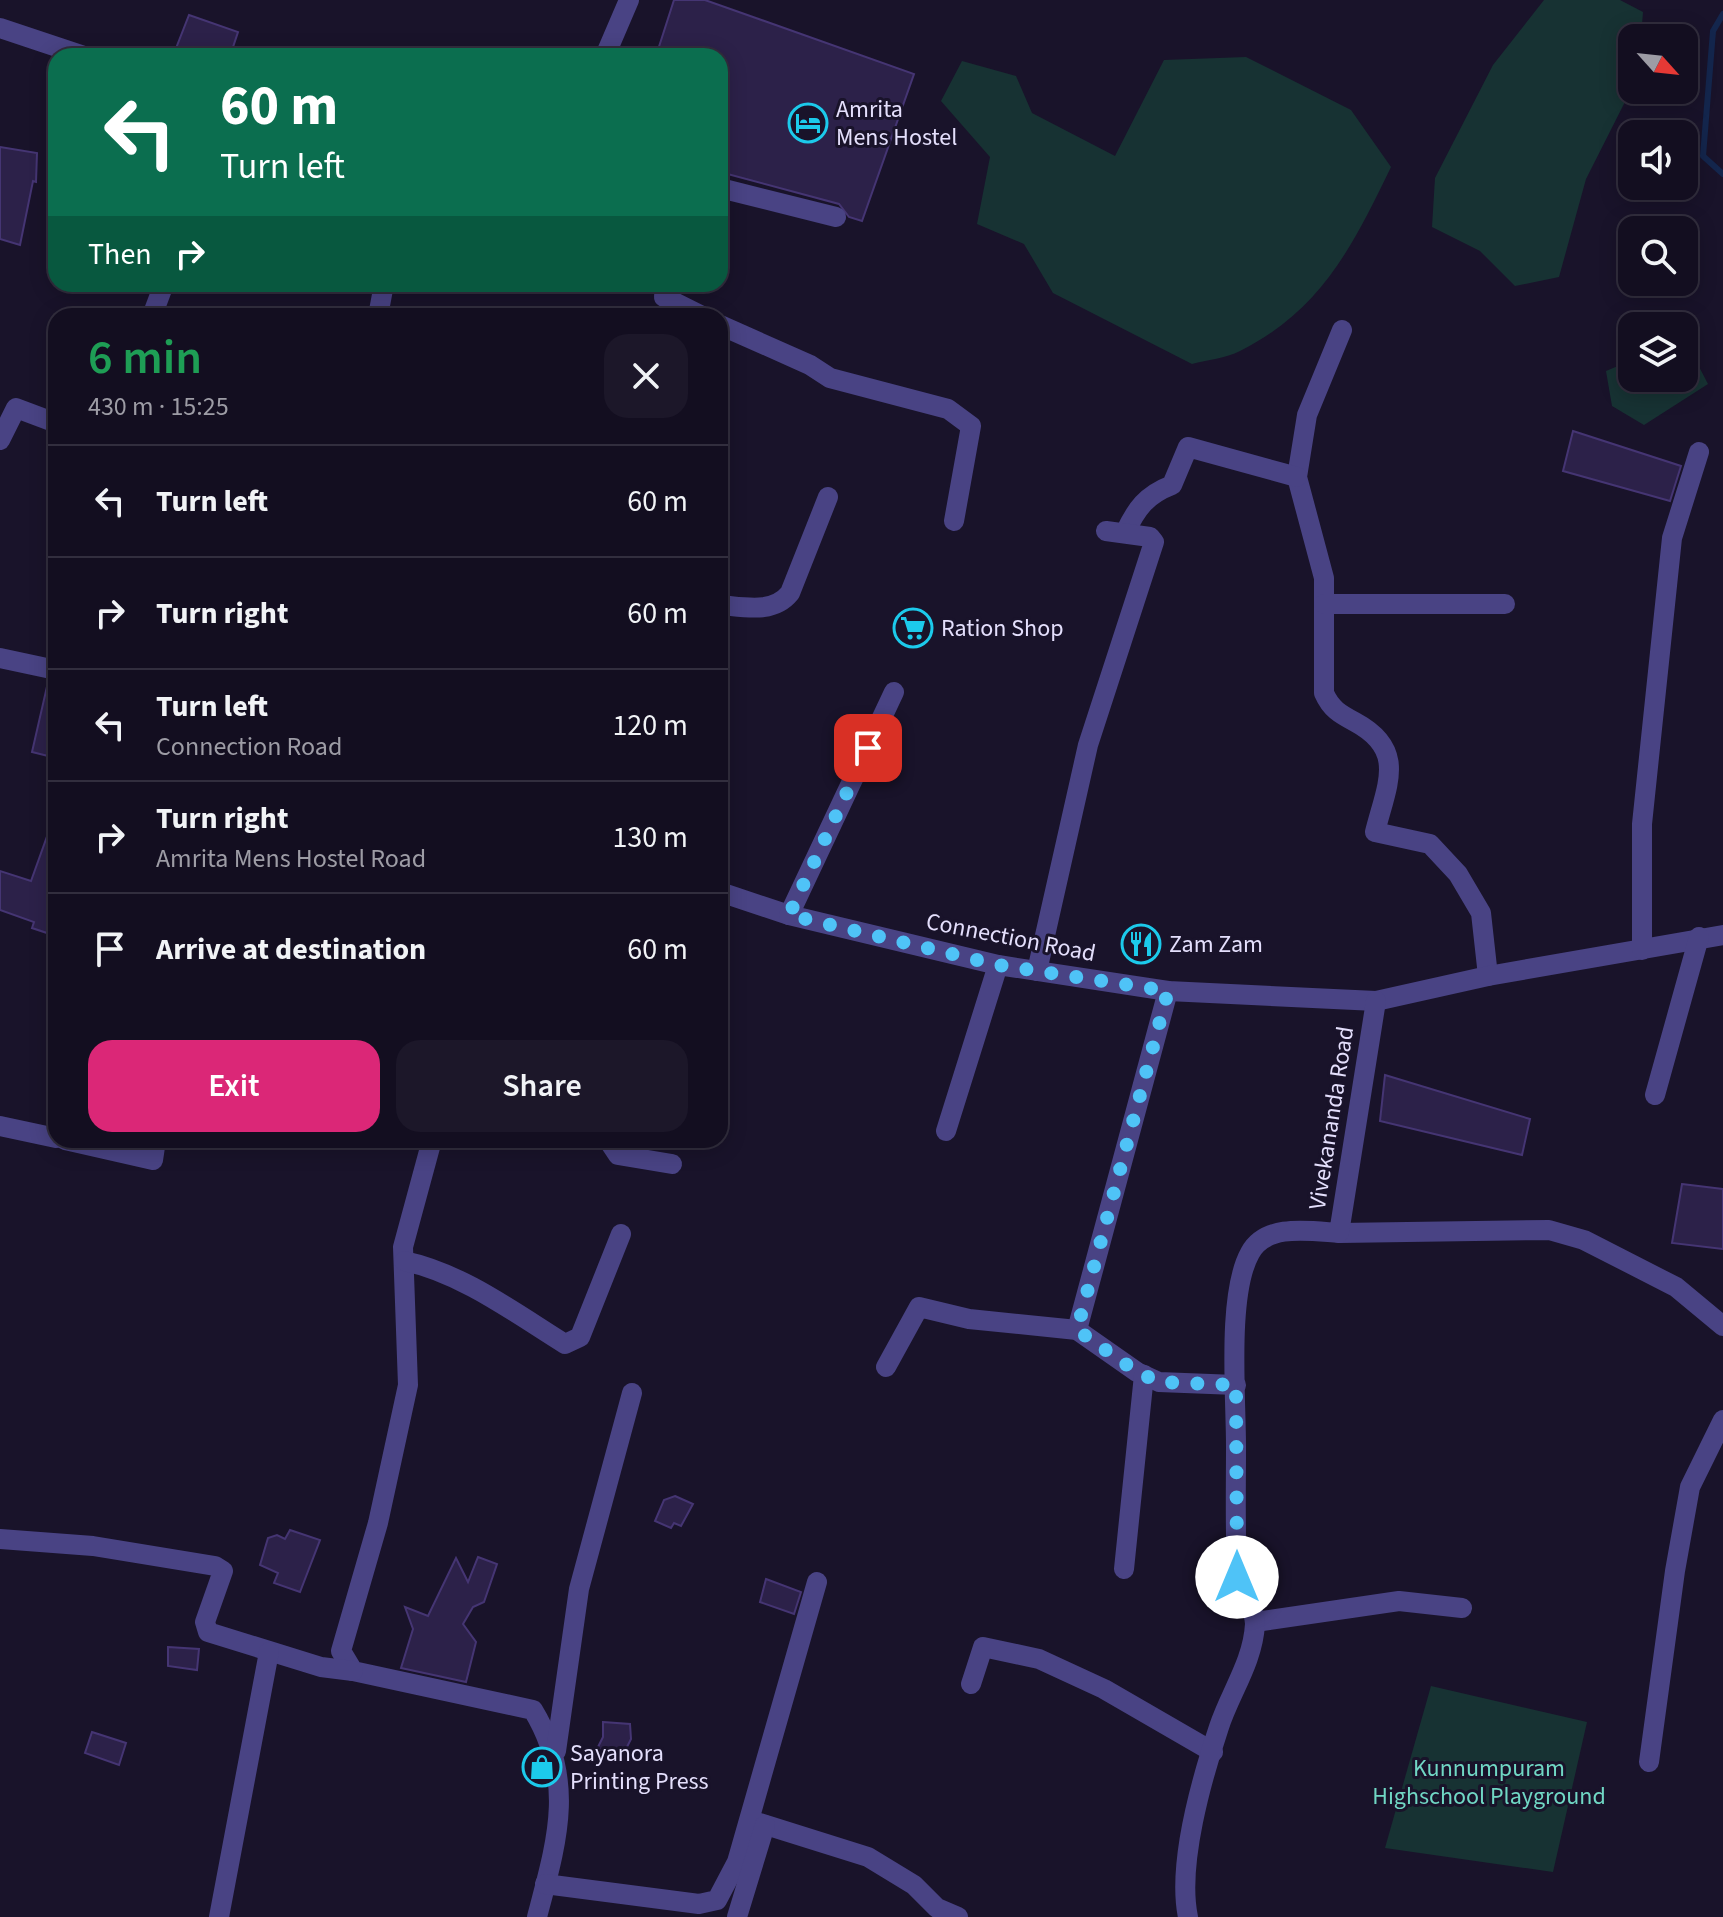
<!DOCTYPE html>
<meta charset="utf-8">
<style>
:root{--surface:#130e20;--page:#1c1729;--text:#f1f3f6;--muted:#9d9ca5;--line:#322e3e;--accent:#db2777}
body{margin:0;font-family:"Source Sans 3",sans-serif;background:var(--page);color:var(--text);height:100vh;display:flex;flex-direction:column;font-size:30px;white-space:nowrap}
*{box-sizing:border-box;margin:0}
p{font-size:26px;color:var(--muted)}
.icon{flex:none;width:44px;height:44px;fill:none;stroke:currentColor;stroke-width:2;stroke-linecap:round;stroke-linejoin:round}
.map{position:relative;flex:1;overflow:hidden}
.sheet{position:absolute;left:48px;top:308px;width:680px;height:840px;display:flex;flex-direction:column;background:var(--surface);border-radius:24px;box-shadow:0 4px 20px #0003,0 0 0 2px var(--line)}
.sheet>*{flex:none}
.hud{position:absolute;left:48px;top:48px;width:680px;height:244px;border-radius:24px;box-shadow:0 4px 20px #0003,0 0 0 2px var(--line);background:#0b6e4f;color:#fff;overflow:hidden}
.needle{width:52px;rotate:117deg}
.buttons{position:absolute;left:1618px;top:24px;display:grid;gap:16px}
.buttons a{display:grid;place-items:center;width:80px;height:80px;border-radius:16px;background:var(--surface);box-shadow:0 4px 20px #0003,0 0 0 2px var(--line);font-size:40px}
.pin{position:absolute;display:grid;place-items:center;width:68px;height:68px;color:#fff;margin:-34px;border-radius:16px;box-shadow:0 4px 12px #0006}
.me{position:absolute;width:88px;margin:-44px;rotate:0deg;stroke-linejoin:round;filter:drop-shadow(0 0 6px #0008)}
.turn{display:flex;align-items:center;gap:28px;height:168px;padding:0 40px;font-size:36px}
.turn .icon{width:104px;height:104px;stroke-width:2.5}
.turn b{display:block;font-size:56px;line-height:68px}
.then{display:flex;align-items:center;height:76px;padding:0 40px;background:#0003;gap:16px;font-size:30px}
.round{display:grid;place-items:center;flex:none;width:84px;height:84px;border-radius:24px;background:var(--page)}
.summary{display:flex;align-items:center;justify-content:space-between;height:136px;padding:0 40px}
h1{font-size:48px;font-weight:600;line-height:60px;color:#1e9e55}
.cta{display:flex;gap:16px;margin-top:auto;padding:16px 40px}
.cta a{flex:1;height:92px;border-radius:24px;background:var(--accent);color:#fff;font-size:32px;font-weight:600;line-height:92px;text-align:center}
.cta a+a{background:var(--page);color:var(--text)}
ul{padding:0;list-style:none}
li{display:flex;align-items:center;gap:24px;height:112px;padding:0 40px;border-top:2px solid var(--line)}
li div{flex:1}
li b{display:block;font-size:30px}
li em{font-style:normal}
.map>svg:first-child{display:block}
.green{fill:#173233}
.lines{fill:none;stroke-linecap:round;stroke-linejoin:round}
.stream{stroke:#14264d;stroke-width:6}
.building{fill:#2c2149;stroke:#453573;stroke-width:2}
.minor{stroke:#494384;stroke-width:20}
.route{stroke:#4fc3f7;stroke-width:14;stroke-dasharray:0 25.2}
.labels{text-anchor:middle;stroke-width:6;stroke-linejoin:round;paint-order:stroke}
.poi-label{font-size:24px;fill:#e4dffc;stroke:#19132a;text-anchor:start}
.street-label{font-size:24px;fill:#e4dffc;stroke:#19132a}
.park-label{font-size:24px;fill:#70d7c4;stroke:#19132a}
</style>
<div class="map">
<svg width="1723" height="1917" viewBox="0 0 1723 1917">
<rect width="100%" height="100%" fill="#19132a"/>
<g class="green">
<path d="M1544 0H1620L1643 12 1641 38H1632V88L1586 179 1559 277 1515 286 1480 251 1432 227 1435 178 1493 65Z"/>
<path d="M1246 57 1351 110 1391 167C1353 245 1322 310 1240 351 1226 358 1207 360 1192 364L1053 293 1024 244 977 224 990 157 941 101 962 61 1016 76 1032 113 1115 156 1164 60Z"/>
<path d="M1684 338 1708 384 1644 425 1612 406 1606 371 1632 360V378H1684Z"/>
<path d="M1431 1686 1587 1722 1553 1872 1385 1848Z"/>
</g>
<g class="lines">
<path class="stream" d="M1723 14 1713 31 1703 156 1723 174"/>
</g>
<g class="building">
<path d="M674 0H705L914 74 862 221 849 217 839 204 720 172V56H656Z"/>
<path d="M189 15 238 32 230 56H173Z"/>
<path d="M0 147 37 153 36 182 33 181 20 245 0 239Z"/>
<path d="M1573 431 1681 466 1670 501 1563 471Z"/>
<path d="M48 682 56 683V758L32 752Z"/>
<path d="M54 817 56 818V936L32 928 34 922 0 910V871L31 881Z"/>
<path d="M1385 1075 1530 1119 1522 1155 1380 1121Z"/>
<path d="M1682 1184 1723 1189V1249L1672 1243Z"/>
<path d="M675 1496 693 1504 681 1526 674 1523 671 1528 655 1521 664 1500Z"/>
<path d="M290 1530 320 1540 300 1592 274 1583 278 1573 260 1565 268 1538 277 1535 285 1539Z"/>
<path d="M478 1557 497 1564 484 1602 473 1607 463 1624 476 1642 466 1682 401 1668 413 1629 405 1607 428 1616 456 1558 468 1582Z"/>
<path d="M766 1579 801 1592 794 1614 760 1602Z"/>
<path d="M168 1647 199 1649 197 1670 168 1666Z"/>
<path d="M603 1722 630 1724 631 1739 624 1753 597 1749 603 1737Z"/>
<path d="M92 1732 126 1743 119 1765 85 1753Z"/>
</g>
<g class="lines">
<g class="minor">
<path d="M0 28 84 56"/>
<path d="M605 56 629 0"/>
<path d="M720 188 836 217"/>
<path d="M665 284 664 297 702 316"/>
<path d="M152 316 164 284"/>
<path d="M378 316 384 284"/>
<path d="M720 325 810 365 830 378 948 409 971 426 954 521"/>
<path d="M1342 330 1307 415 1297 477 1324 578V693C1331 709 1340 714 1355 722 1407 750 1387 784 1375 832L1430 844 1458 874 1481 913 1488 976"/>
<path d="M0 440 16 408 56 423"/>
<path d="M1125 533C1136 509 1146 495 1172 485L1188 447 1297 477"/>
<path d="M1324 604H1505"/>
<path d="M720 605C745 607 773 614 790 593L828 497"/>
<path d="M0 658 56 670"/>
<path d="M720 892 789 915 998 965 1168 991 1376 1001 1488 976 1723 935"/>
<path d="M789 915 894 692"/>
<path d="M1642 950V824L1672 538 1699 452"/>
<path d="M1037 971 1088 745 1154 542 1150 537 1106 531"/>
<path d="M1655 1095 1699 937"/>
<path d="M0 1126 56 1138"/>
<path d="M946 1131 998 965"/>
<path d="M65 1140 153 1160 156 1140"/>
<path d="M432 1140 403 1247 408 1385 378 1523 341 1651 353 1671 533 1710C576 1781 557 1841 537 1917"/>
<path d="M608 1140 618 1155 672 1164"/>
<path d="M1339 1233 1549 1230 1584 1240 1676 1287 1723 1326"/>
<path d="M404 1261C462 1273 515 1313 565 1344L580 1337 621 1234"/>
<path d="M1077 1330 1168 991"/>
<path d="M886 1367 919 1307 969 1319 1077 1330 1137 1372 1159 1382 1236 1385"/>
<path d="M0 1539 93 1546 215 1566 223 1571 205 1622 208 1632 321 1667 353 1671"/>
<path d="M1124 1569 1144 1375"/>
<path d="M1255 1622 1399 1601 1462 1608"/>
<path d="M971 1684 983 1647 1039 1659 1104 1689 1213 1752"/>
<path d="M556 1751 579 1589 632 1393"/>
<path d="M1649 1762 1675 1571 1690 1487 1723 1420"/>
<path d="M750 1820 868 1857 914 1885 937 1908 958 1917"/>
<path d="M545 1884 699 1904 717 1900 737 1862 817 1582"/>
<path d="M219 1917 269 1652"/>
<path d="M737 1917 765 1825"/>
<path d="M1188 1917C1177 1865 1202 1778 1219 1727 1230 1693 1253 1662 1255 1624 1255 1607 1239 1590 1237 1573 1235 1531 1236 1488 1236 1446 1236 1396 1227 1294 1250 1253 1266 1223 1310 1231 1339 1233L1376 1001"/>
</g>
</g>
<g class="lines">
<path class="route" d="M868 748 789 915 998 965 1168 991 1077 1330 1137 1372 1159 1382 1236 1385 1237 1577"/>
</g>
<defs>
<g id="hotel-ring" transform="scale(2)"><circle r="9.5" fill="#19132a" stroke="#1ccaeb" stroke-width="1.5"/><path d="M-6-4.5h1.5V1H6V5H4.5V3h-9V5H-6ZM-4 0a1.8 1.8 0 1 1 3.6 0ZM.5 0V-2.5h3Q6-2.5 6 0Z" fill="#1ccaeb"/></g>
<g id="supermarket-ring" transform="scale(2)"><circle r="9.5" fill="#19132a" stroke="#1ccaeb" stroke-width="1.5"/><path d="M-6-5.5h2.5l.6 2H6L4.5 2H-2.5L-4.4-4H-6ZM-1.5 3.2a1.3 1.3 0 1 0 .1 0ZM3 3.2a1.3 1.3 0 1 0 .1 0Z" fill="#1ccaeb"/></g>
<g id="restaurant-ring" transform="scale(2)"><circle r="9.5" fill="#19132a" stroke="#1ccaeb" stroke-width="1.5"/><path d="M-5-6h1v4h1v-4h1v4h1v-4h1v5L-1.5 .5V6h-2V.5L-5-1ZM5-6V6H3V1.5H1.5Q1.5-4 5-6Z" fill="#1ccaeb"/></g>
<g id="shop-ring" transform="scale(2)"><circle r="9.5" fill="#19132a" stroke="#1ccaeb" stroke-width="1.5"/><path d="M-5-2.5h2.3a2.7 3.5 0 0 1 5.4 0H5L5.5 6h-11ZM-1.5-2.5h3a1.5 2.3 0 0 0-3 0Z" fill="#1ccaeb"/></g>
</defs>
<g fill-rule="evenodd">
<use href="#hotel-ring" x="808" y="123"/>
<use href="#supermarket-ring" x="913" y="628"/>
<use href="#restaurant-ring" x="1141" y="944"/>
<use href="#shop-ring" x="542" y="1767"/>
</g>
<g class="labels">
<g class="poi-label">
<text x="836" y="117">Amrita<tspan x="836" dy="28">Mens Hostel</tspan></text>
<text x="941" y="636">Ration Shop</text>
<text x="1169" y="952">Zam Zam</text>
<text x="570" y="1761">Sayanora<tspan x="570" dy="28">Printing Press</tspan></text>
</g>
<g class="street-label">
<text transform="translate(1011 937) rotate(11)" y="8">Connection Road</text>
<text transform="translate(1331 1118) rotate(-81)" y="8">Vivekananda Road</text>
</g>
<g class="park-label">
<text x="1489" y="1776">Kunnumpuram<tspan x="1489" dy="28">Highschool Playground</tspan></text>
</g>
</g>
</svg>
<div class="buttons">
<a><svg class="needle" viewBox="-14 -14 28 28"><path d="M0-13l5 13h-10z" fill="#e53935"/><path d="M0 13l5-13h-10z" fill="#9d9ca5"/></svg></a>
<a><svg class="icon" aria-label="sound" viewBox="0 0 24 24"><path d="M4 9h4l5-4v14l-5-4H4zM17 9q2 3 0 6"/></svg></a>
<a><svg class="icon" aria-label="search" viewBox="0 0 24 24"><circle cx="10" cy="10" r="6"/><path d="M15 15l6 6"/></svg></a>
<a><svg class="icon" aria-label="layers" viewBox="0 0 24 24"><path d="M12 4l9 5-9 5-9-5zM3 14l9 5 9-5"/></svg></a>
</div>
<div class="pin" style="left:868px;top:748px;background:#d93025"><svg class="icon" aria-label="arrive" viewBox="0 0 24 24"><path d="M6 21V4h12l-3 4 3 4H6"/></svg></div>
<svg class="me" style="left:1237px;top:1577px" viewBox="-20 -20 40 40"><circle r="19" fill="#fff"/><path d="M0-13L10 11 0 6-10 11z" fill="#4fc3f7"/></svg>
<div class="hud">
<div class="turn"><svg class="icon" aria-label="left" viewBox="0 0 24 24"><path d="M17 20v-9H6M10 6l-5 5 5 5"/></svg><div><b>60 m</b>Turn left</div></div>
<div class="then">Then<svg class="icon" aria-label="right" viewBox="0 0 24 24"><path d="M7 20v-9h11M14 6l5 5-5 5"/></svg></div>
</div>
<section class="sheet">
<div class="summary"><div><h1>6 min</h1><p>430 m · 15:25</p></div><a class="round"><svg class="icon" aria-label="close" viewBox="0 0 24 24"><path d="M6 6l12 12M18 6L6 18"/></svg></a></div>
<ul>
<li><svg class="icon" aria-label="left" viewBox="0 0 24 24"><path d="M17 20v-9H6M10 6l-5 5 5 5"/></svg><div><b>Turn left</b></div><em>60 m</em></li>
<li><svg class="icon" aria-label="right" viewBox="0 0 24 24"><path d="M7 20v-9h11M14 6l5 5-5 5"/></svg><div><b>Turn right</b></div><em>60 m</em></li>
<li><svg class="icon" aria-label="left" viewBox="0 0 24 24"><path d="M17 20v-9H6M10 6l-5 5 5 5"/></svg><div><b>Turn left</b><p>Connection Road</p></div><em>120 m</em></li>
<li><svg class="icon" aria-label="right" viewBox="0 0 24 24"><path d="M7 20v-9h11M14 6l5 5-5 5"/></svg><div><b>Turn right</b><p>Amrita Mens Hostel Road</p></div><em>130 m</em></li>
<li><svg class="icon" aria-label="arrive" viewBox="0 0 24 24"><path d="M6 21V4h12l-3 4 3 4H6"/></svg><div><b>Arrive at destination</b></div><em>60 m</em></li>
</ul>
<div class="cta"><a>Exit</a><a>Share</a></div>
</section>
</div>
